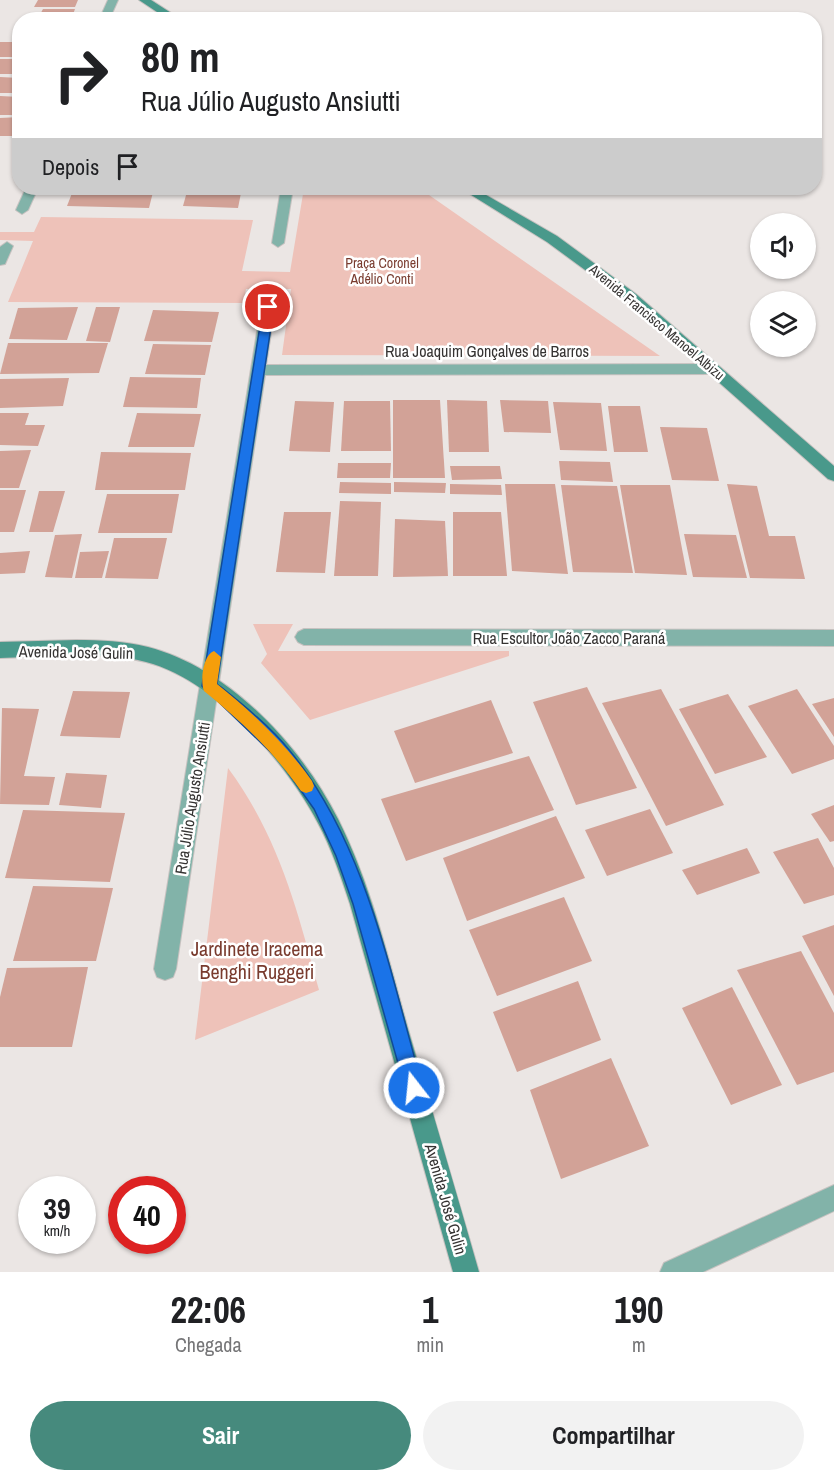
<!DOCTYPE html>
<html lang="pt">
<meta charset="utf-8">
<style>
:root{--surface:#fff;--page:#f2f2f2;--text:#202124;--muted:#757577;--accent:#468a7d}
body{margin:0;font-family:"Archivo Narrow",sans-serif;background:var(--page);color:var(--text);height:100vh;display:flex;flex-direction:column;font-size:22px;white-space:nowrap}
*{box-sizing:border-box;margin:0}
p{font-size:20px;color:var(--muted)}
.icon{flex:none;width:33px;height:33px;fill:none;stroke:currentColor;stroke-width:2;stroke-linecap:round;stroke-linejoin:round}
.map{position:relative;height:1272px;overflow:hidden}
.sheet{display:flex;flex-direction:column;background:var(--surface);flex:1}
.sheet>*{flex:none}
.hud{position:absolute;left:12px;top:12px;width:810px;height:183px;border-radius:24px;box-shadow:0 2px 4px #0004;background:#fff;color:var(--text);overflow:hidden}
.buttons{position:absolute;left:750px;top:213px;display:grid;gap:12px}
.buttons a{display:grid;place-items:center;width:66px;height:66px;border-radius:50%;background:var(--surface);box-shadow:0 2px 4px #0004;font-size:30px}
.speed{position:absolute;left:18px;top:1176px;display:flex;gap:12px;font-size:30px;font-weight:700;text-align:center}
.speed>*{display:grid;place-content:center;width:78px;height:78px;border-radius:50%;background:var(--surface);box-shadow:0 2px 4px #0004;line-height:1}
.speed small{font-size:15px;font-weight:400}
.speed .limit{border:9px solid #d22;background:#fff;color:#111}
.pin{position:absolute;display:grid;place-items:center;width:51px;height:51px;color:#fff;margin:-26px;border:3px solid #fff;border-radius:50%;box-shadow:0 2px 6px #0007}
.me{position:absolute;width:66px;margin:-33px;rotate:344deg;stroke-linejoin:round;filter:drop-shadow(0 0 4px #0008)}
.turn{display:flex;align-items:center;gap:21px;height:126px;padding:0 30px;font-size:27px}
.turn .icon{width:78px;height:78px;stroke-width:2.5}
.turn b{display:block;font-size:42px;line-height:51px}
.then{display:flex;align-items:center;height:57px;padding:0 30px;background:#0003;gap:12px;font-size:22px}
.eta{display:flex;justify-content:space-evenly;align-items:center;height:102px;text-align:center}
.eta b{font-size:36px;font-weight:700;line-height:42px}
.primary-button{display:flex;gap:12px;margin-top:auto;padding:12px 30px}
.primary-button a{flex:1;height:69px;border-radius:36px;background:var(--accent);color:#fff;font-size:24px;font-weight:700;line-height:69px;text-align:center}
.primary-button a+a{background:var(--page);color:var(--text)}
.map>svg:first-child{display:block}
.green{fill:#eec2b9}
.building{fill:#d2a297}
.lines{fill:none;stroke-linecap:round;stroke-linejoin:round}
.street-casing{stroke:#c7c2c0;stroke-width:2}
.secondary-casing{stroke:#c7c2c0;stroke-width:2}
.street{fill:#82b3a9;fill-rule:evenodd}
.secondary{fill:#49998b;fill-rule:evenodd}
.route{fill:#1a73e8;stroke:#114b97;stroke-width:1.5}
.slow{fill:#f59e0b}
.labels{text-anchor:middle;stroke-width:5;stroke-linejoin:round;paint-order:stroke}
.far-park-label{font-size:14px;fill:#793b2e;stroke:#fff}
.far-street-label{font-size:14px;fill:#353332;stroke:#fff}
.street-label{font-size:16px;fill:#353332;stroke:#fff}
.near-park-label{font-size:20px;fill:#793b2e;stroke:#fff}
</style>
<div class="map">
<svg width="834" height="1272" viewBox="0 0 834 1272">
<rect width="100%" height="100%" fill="#ebe6e4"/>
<g class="green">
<path d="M304 188H419L660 356 282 355 291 289H246L243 303 8 302 33 241 0 240V232H34L41 217 253 220 242 271 290 272Z"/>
<path d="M253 624H293L278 651H509V656L310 720 261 663 267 654Z"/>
<path d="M228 768C279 837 297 909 319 990L195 1040Z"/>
</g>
<g class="building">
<path d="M38 0H78L75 7H34Z"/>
<path d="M43 9H75L71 20H37Z"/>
<rect x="0" y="42" width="20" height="15"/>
<rect x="0" y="59" width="20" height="15"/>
<path d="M0 77 20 78V93H0Z"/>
<path d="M0 96 20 97V115H0Z"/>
<path d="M20 117 15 136H0V118Z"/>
<path d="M74 188H154L149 208 67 206Z"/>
<path d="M188 188H242L238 208 183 206Z"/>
<path d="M78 307 67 340 9 339 18 308Z"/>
<path d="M96 307H120L110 342 86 341Z"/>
<path d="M153 310 219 312 212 342 144 341Z"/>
<path d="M8 343H108L99 373 0 374Z"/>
<path d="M153 344 211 345 205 375 145 374Z"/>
<path d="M130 377 201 378 197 408 123 407Z"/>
<path d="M69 378 63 406 0 408V379Z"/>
<path d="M393 400H440L445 478H393Z"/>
<path d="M447 400 487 401 489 452H449Z"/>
<path d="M500 400 548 401 551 433 504 432Z"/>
<path d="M295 401 334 402 330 452 289 451Z"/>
<path d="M344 401H390L391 451H341Z"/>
<path d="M553 402 601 403 607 451 560 450Z"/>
<path d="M608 406H640L648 452H614Z"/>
<path d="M0 413H29L25 425H45L38 446 0 445Z"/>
<path d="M137 413 201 414 194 447H128Z"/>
<path d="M660 427 707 428 719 481 672 480Z"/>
<path d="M31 450 19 488H0V451Z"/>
<path d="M101 452 191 453 185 490H95Z"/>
<path d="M559 461 610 462 613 482 561 480Z"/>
<path d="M338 463H391L390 478H337Z"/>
<path d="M450 466H500L502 479 452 480Z"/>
<path d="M340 482 391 483V494L339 493Z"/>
<path d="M394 482 446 483 445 493 394 492Z"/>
<path d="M450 484 501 485 502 495 450 494Z"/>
<path d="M505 484H555L568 574 512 571Z"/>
<path d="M727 484 757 486 769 536H795L805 579 750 578Z"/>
<path d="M561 485 617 486 633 573 573 572Z"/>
<path d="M620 485H670L687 575 635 573Z"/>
<path d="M0 490H26L14 532H0Z"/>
<path d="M39 491H65L53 532H29Z"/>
<path d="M107 494H179L172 533H98Z"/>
<path d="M340 501 381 502 378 576H334Z"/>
<path d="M284 512H331L325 573 276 572Z"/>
<path d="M453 512H501L507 576H453Z"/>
<path d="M395 519 445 521 448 576 393 577Z"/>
<path d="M82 534 72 578 45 577 55 535Z"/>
<path d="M684 534 736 535 747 578 693 577Z"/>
<path d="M114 538H167L158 579 105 578Z"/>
<path d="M30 551 25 573 0 574V553Z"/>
<path d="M109 551 102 578H75L80 552Z"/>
<path d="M587 687 637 788 576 805 533 702Z"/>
<path d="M661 689 724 805 666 826 602 703Z"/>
<path d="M797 689 834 746V759L792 774 748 706Z"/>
<path d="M73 691 130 692 120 738 60 736Z"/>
<path d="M728 694 767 757 715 774 679 709Z"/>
<path d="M834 698V737L812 704Z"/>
<path d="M491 700 513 753 415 783 394 731Z"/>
<path d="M2 708 39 709 24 776 55 777 49 805 0 804Z"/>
<path d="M529 756 554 810 406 861 381 799Z"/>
<path d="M66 773 107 775 101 808 59 805Z"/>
<path d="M834 805V841L830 842 811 814Z"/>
<path d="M650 809 673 853 607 876 585 830Z"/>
<path d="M23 810 125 813 110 882 5 878Z"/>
<path d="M556 816 585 878 467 921 443 858Z"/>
<path d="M818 838 834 868V895L804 904 773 852Z"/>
<path d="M747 848 760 873 697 895 682 870Z"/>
<path d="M33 886 113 888 96 961H13Z"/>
<path d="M564 897 592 961 497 996 469 930Z"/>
<path d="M834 925V996L802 936Z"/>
<path d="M801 951 834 1013V1072L797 1085 737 970Z"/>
<path d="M88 967 72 1047H0V997L7 968Z"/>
<path d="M578 981 601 1040 517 1072 493 1012Z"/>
<path d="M732 987 782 1085 731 1105 682 1008Z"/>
<path d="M611 1058 649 1146 561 1179 530 1090Z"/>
</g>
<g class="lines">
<g class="street-casing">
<g id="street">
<path d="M108 0H118L109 20H99Z"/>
<path d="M26 188H38L28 210 22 214 16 210Z"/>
<path d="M281 188H293L284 243 278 247 272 243Z"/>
<path d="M7 242 13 246 5 264 0 265V247Z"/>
<path d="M268 303 275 307 266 365 715 364 722 369 715 374 265 375 176 969 173 977 165 980 157 977 154 969 261 307Z"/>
<path d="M304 629 834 630V646L304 645 298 642 295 637 298 632Z"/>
<path d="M834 1185V1211L703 1272H660L664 1263Z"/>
</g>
</g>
<g class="secondary-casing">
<g id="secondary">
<path d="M139 0H151L182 20H169Z"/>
<path d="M460 188H474L557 236 636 294 834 466V481L828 479 626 300 547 242Z"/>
<path d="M76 640C100 640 125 641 148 647 229 668 301 746 338 819 371 885 388 958 408 1029 432 1110 456 1191 479 1272H453L350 904C341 877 332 849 318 823 287 763 214 679 146 662 98 650 48 657 0 658V642Z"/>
</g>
</g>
<use href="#street" class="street"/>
<use href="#secondary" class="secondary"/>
</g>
<path class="route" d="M268 303 274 307 217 684C242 704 269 725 290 751 367 845 390 974 423 1088L420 1094 414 1097 407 1094 405 1088 353 904 336 856 314 809 279 760 202 686 263 307Z"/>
<path class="slow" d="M214 651 221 657 217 684C253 713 285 743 312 781L314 786 312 791 306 793 301 791C274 752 241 721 204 691 200 681 203 655 214 651Z"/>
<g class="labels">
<g class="far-park-label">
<text x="382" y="268">Praça Coronel<tspan x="382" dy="16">Adélio Conti</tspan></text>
</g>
<g class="far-street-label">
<text transform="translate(657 322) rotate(40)" y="5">Avenida Francisco Manoel Albizu</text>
</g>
<g class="street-label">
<text x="487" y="357">Rua Joaquim Gonçalves de Barros</text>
<text x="569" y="644">Rua Escultor João Zacco Paraná</text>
<text transform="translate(76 652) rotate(1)" y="6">Avenida José Gulin</text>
<text transform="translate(192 798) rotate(-81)" y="6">Rua Júlio Augusto Ansiutti</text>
<text transform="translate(446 1199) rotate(74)" y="6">Avenida José Gulin</text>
</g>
<g class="near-park-label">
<text x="257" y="956">Jardinete Iracema<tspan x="257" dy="23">Benghi Ruggeri</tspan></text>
</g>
</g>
</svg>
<div class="buttons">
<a><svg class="icon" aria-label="sound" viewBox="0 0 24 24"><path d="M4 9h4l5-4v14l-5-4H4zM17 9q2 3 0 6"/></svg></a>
<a><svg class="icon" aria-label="layers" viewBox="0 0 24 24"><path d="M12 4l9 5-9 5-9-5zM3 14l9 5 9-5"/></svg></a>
</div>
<div class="speed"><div>39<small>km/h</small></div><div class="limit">40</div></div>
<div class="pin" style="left:268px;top:307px;background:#d93025"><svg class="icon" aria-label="arrive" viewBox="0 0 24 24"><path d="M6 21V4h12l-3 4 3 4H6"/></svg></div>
<svg class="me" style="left:414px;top:1088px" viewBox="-20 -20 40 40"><circle r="17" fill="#1a73e8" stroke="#fff" stroke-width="3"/><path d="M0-11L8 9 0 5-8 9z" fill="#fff"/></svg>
<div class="hud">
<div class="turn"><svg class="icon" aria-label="right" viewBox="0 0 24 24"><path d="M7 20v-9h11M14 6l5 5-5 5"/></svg><div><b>80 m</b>Rua Júlio Augusto Ansiutti</div></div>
<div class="then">Depois<svg class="icon" aria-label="arrive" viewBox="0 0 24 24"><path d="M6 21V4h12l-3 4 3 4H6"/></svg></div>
</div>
</div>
<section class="sheet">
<div class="eta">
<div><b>22:06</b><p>Chegada</p></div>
<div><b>1</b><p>min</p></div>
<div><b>190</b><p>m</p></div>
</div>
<div class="primary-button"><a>Sair</a><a>Compartilhar</a></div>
</section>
